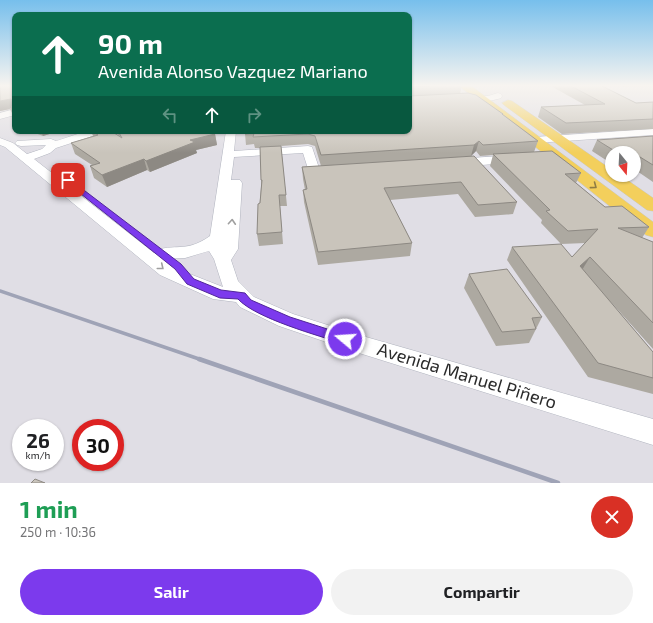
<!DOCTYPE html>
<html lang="es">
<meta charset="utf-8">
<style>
:root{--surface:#fff;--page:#f2f2f2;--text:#202124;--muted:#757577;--accent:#7c3aed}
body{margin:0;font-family:"Exo 2",sans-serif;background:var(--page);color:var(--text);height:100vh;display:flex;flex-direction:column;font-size:15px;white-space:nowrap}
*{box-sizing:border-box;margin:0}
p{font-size:13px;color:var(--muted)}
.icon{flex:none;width:22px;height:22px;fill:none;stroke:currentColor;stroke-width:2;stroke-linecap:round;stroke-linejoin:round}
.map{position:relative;height:483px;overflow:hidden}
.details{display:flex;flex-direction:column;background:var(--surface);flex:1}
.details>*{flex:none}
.banner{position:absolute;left:12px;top:12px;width:400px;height:122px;border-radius:8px;box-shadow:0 1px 3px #0004;background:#0b6e4f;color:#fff;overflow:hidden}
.needle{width:26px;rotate:162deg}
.tools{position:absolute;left:605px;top:146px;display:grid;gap:8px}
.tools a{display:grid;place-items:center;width:36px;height:36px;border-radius:50%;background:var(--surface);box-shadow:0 1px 3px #0004;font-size:20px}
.speed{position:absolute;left:12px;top:419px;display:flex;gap:8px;font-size:20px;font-weight:700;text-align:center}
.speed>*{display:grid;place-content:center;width:52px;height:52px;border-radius:50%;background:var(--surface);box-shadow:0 1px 3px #0004;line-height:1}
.speed small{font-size:10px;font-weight:400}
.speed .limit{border:6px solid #d22;background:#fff;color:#111}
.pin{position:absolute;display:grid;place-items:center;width:34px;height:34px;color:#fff;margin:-17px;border-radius:8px;box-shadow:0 2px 6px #0006}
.me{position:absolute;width:44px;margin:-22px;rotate:288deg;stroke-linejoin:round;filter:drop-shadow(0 0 3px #0008)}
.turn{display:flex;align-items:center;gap:14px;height:84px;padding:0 20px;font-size:18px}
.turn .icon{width:52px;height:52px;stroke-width:2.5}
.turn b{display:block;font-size:28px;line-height:34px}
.lanes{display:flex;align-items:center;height:38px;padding:0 20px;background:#0003;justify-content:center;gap:20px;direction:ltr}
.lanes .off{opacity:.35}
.round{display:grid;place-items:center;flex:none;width:42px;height:42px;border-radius:21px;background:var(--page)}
.overview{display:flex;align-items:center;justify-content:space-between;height:68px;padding:0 20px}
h1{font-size:24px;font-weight:700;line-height:30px;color:#1e9e55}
.primary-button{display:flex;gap:8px;margin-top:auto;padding:8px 20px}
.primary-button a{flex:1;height:46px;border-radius:24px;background:var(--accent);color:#fff;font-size:16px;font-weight:700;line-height:46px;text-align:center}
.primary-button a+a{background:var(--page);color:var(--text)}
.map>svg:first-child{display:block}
.industrial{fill:#e0dee5;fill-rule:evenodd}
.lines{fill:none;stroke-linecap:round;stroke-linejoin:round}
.minor-casing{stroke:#b1b4bf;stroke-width:1}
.major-casing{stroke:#c8c8c8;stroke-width:1}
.minor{fill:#fff;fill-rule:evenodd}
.major{fill:#f3cf5c;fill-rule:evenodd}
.rail-far1{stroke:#9fa3b6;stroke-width:3.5}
.rail{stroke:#9fa3b6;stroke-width:4.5}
.wall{fill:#ada9a1}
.shaded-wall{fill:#8d8983}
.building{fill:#c9c4bb;stroke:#8d8983}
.oneway{stroke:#8f7d44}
.oneway2{stroke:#a0a0a0}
.route{fill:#7c3aed;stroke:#51269a}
.labels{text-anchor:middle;stroke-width:3.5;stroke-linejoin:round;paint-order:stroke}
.near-street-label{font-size:18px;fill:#2b2b2b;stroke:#fff}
</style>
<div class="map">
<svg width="653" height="483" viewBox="0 0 653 483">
<rect width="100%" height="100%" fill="#ede6dd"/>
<path class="industrial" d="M0 85H15V131H409V85H653V483H0ZM612 153H634V175H612ZM21 428H55V462H21ZM81 428H115V462H81Z"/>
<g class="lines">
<g class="minor-casing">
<g id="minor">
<path d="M498 93 501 94 502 96 501 98C492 101 470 105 463 98L467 95 488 96Z"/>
<path d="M15 109V115L0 119V113Z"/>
<path d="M653 129V135L535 143 530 140 535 137Z"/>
<path d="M87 131H103L102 133 56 148 50 153 34 159 154 253 156 250C179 244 187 252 210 236L226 131H236L234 151 308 146 312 147 319 168H334L336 171 334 174 314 176 310 175 303 153 234 157 231 180H240L242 183 238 249 231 260 238 281 254 297 293 314 359 335 653 419V445L359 353 279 326 240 307 236 302 213 299 160 275 5 147 0 145V138L13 143 27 154 42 149 46 145 21 146 17 145 15 143 17 141 51 139 56 141ZM209 251 214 259 223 287 172 267 163 259 185 258Z"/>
<path d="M514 155 518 156 520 159 518 162 457 167 453 166 451 163 453 160 457 159Z"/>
</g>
</g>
<g class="major-casing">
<g id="major">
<path d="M458 85H470L653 222V237L646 235Z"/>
<path d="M508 100 512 101 612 170V175H620L653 198V211L647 210 504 105 502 103Z"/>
</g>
</g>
<use href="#minor" class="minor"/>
<use href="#major" class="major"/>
<path class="rail-far1" d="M0 291 202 360"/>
<path class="rail" d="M199 359 558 483"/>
</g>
<g class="wall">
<path d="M15 85V117H14L10 109 0 111Z"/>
<path d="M409 85H462L460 94 503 114V115L538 141 534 152 581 173 576 183 605 207 649 227 642 238 653 242V349L610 301 653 352V394L588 377 507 260 512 247 572 257 586 243 561 244 541 223 542 220 490 166 493 155 480 156 476 151 471 156 517 202 513 214 475 217 458 194 390 200 412 243 410 256 318 265 304 202 303 190H305L303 179 302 167 321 166 315 146 308 144 281 146 287 206H280L283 244 259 246 257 234 261 187V180L260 148H255L254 144 246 145 245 134Z"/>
<path d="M549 85H600L636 103 653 102V129L562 134 538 117 541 107 585 105Z"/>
<path d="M619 85H653V86L623 87Z"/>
<path d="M30 131H59L43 136Z"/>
<path d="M91 131H111L118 135 116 131H212L210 132 215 134 217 145 196 150 197 153 150 172 147 170 107 187 94 178 90 166 92 165 75 154 71 143 93 136Z"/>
<path d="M653 136V182L634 169V153H612V164L592 151 597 140Z"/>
<path d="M469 274 542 317 529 343 496 346 464 288Z"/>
</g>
<g class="shaded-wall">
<path d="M11 99 13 108 9 107 10 109 0 111V101Z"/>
<path d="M41 131H59L43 136Z"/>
<path d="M202 131H212L206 136 215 134 217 145 196 150 197 153 150 172 146 161 190 140Z"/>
<path d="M479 141 476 151 471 156 474 145Z"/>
<path d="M144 159 147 170 107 187 102 175Z"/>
<path d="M590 257 582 270 580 266Z"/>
</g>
<g class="building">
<path d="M0 85H15V109L9 107 12 106 11 99 0 101Z"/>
<path d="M409 85H450L410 87 409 89Z"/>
<path d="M569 85H600L636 103 653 102V119L566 123 541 107 605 104Z"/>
<path d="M409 93V96L468 93 476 95 503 114H502L538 141 483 145 479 141 474 145 321 155 315 136 308 134 253 137 254 133 245 134V131H409Z"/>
<path d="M92 131H111L122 138 118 131H207L215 134 190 140 195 142 146 161 144 159 102 175 90 166 100 163 71 143 98 135Z"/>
<path d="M653 136V165L640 157 634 158V153H618L597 140Z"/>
<path d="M281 146 286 195H279L282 232 257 234 258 204 260 203 262 180H261L260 147Z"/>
<path d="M552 151 581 173 565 174 605 207 622 206 649 227 618 228 653 242V323L590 257 580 266 653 352V378L598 363 512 247 561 244 572 257 598 229 568 231 546 211 550 210 493 154Z"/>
<path d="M474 156 517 202 478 205 461 182 384 188 412 243 318 252 303 190 307 189 302 167Z"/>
<path d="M507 269 542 317 532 318 536 329 502 332 469 274Z"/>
<path d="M35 479 45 483H31Z"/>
</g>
<defs><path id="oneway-chevron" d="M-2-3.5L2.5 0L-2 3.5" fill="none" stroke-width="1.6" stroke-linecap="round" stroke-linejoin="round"/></defs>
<use class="oneway" href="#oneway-chevron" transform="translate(594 186) rotate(37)"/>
<g class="oneway2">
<use href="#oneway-chevron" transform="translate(232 222) rotate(-86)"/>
<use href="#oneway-chevron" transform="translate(161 267) rotate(39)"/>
</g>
<linearGradient id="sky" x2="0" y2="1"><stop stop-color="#77bfec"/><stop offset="0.56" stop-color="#f7f4f0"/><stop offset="1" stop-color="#f7f4f0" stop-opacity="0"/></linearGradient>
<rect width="653" height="153" fill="url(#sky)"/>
<path class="route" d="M68 178 181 264 194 279 221 290 245 293 251 300 290 317 349 336 351 339 349 343 345 344C319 336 255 318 238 299L220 298 187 284 175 269 66 182 65 180Z"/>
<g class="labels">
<g class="near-street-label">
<text transform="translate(467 376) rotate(17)" y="6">Avenida Manuel Piñero</text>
</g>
</g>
</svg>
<div class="tools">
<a><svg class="needle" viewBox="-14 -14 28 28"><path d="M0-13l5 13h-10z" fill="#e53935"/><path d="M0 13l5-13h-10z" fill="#757577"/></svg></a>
</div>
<div class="speed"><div>26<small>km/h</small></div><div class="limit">30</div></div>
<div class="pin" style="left:68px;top:180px;background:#d93025"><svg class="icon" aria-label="arrive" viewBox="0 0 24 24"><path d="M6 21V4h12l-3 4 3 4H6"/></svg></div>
<svg class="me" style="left:345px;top:339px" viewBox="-20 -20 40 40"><circle r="17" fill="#7c3aed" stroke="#fff" stroke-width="3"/><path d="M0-11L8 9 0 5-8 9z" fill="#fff"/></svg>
<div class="banner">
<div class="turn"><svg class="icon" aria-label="ahead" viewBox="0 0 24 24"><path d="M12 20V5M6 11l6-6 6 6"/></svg><div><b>90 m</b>Avenida Alonso Vazquez Mariano</div></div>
<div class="lanes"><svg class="icon off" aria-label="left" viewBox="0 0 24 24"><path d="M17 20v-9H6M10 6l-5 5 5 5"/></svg><svg class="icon" aria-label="ahead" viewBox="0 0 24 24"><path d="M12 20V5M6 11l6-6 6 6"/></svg><svg class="icon off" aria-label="right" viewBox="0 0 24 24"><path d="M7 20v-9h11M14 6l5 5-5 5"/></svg></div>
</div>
</div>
<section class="details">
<div class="overview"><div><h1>1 min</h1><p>250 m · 10:36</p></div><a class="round" style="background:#d93025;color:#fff"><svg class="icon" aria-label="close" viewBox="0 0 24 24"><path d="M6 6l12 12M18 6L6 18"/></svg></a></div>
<div class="primary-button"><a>Salir</a><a>Compartir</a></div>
</section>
